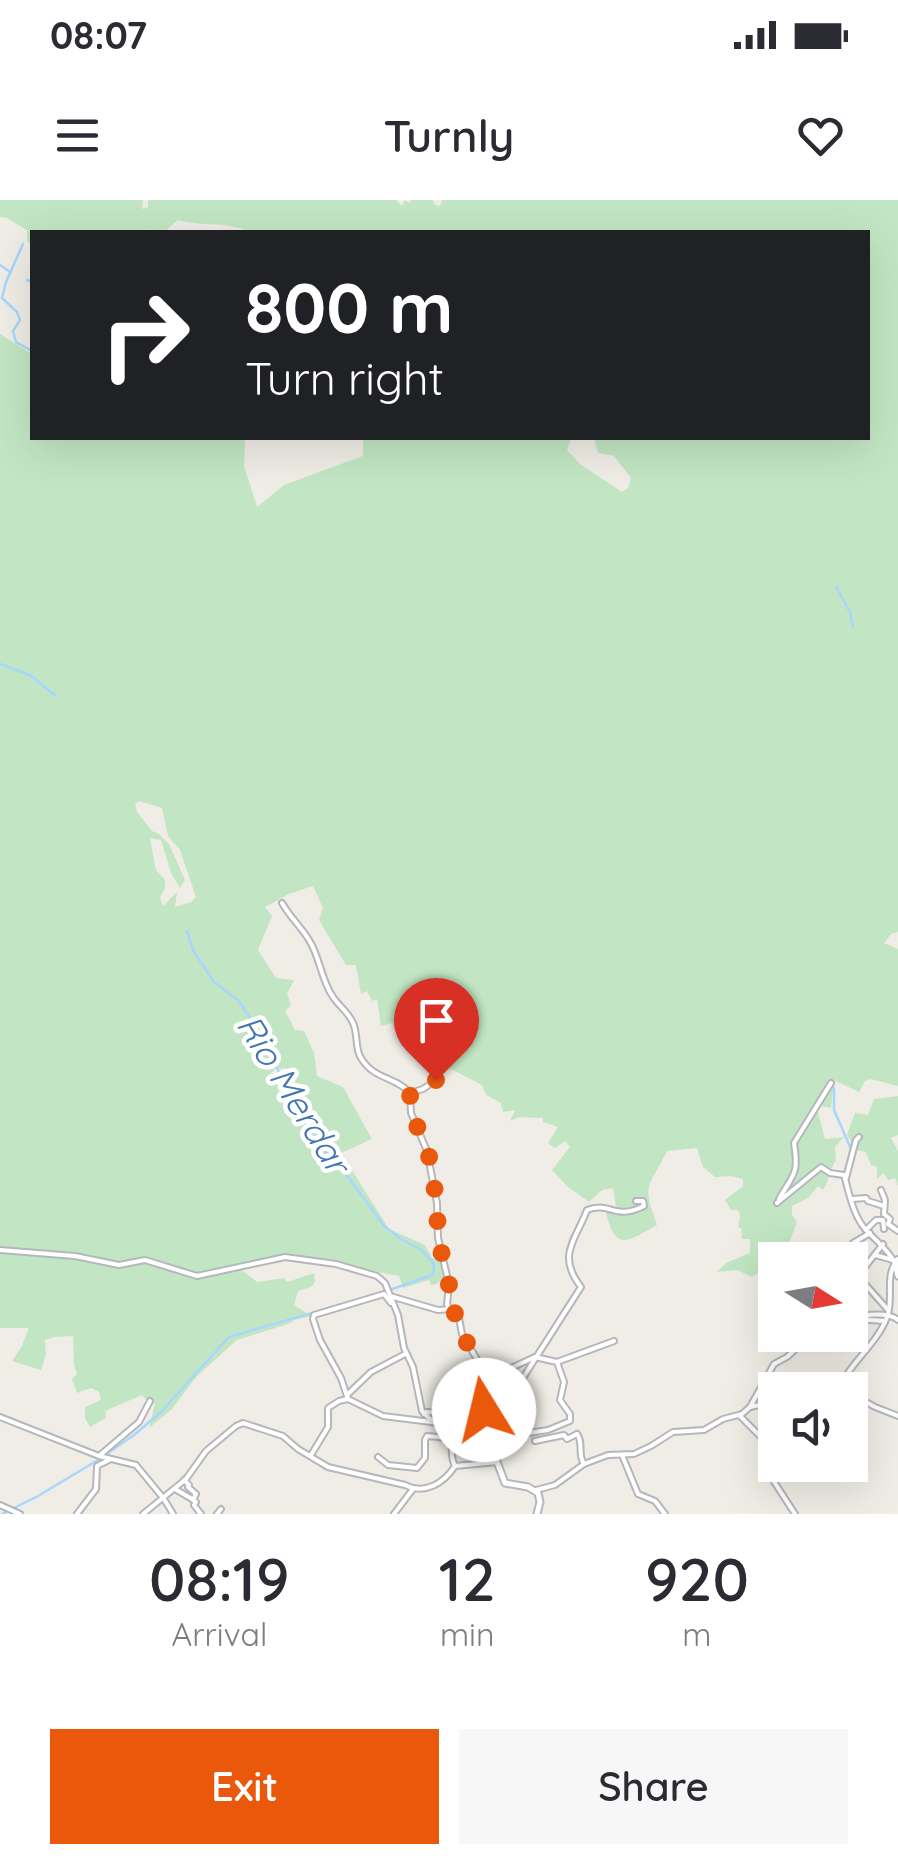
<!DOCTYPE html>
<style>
:root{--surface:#fff;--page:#f7f7f7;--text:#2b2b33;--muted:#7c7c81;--accent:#ea580c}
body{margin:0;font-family:Quicksand,sans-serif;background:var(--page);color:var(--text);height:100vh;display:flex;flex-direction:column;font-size:38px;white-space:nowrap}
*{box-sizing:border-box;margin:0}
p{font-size:32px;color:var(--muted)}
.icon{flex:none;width:55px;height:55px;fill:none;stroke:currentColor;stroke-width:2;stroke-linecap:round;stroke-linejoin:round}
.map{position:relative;height:1314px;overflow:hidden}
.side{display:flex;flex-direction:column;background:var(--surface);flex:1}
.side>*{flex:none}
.guide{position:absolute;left:30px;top:30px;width:840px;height:210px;border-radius:0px;box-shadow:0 10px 40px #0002;background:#202124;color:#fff;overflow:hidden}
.needle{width:65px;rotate:101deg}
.buttons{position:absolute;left:758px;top:1042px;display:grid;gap:20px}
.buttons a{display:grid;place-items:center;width:110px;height:110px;border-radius:0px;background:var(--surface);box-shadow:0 10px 40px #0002;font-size:50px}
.pin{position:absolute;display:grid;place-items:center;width:85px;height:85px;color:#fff;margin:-102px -42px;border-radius:50% 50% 50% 0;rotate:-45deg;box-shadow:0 0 10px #0007}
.pin .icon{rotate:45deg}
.me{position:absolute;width:110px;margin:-55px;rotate:351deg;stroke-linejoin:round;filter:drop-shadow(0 0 8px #0008)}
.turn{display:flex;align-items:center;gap:35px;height:210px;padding:0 50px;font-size:45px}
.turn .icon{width:130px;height:130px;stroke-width:2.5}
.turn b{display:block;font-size:70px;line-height:85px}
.eta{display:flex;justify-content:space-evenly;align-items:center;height:170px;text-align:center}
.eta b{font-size:60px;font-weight:600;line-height:70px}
.button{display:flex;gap:20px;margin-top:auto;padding:20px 50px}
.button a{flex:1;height:115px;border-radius:0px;background:var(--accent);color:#fff;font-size:40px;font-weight:600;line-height:115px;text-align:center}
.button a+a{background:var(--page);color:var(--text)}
.status{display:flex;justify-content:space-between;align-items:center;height:70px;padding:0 50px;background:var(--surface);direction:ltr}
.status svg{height:28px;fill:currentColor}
header{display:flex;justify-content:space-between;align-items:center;height:130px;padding:0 50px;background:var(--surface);font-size:45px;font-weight:600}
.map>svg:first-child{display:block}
.green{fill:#c2e6c3;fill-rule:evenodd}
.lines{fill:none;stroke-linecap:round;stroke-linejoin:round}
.stream{stroke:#a7d6fe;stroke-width:2.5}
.minor-casing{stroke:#b6b7bc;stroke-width:8}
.tertiary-casing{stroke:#b6b7bc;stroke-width:9}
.minor{stroke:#fff;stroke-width:4}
.tertiary{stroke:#fff;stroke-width:5}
.route{stroke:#ea580c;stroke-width:18;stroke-dasharray:0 32.4}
.labels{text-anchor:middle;stroke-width:9;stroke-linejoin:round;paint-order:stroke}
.water-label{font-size:35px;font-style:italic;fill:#4276b0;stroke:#fff}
</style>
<div class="status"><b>08:07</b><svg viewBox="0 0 49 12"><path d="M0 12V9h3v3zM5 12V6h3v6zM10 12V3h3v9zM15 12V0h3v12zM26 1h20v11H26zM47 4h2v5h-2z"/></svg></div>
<header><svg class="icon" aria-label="menu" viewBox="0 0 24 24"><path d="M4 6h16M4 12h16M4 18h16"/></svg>Turnly<svg class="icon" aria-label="heart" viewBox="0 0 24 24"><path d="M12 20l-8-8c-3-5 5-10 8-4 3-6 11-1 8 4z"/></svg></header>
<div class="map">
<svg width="898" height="1314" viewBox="0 0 898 1314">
<rect width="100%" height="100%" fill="#efede5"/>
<g class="green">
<path d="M0 0H143L142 9 148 7V0H396L402 6 405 0 409 3 411 0H433L435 5 440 6 442 0H898V732L891 734 884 743 898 749V886L871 879 865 881 859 892 834 880 831 908 816 905 825 939 844 937 835 947 836 960C829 970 830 979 823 990L818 986 808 998 792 1006V1015L797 1022 789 1043 792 1060H775V1065L772 1064 752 1077 737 1070 717 1072 726 1063 750 1053V1039H742L741 1028H738L740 1016 738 1010H731L725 1000 743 986V979L730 976 715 977 703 967 697 948 667 951C649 989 641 981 657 1025 628 1041 616 1053 606 1013L616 1006 613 988 602 990 589 1002 568 987 552 970 570 947 565 941 555 948 548 943 558 927 543 922V918L519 917 510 921 515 910 503 912 501 903 486 895 482 885 453 870 417 862 416 852 426 849V838L398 835 392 823 381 826 377 799 372 801 367 791 361 794 356 765H346L319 720 323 708 313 686 289 694 265 707 272 716 258 750 276 778 294 780 287 794 291 805 285 811 295 830 304 831 314 853 317 876 343 887 372 939 341 953 389 1029 425 1045 432 1058 442 1062 445 1076 437 1084 431 1085 429 1080 403 1088 399 1076 282 1054 238 1067 257 1082 284 1078 287 1082 314 1073 315 1082 311 1087 298 1091 294 1105 311 1116 294 1120 291 1123 237 1140 196 1177 172 1209 149 1228 155 1204 147 1201 142 1195 105 1211 106 1218 90 1227 85 1218V1207L101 1200 99 1192 91 1188 77 1193 72 1179 77 1174 74 1165 73 1136 54 1137 45 1140 46 1155 41 1170 12 1161 22 1146 29 1128H0V134L32 154V238H245L244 266 257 307 284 285 363 256V238H577L571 240 567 250 580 264 622 292 628 288 631 278 614 256 598 253 594 238H868V32H249C229 21 200 27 178 20L164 32H152L149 28 148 32H32V44L27 42V30L7 18 0 17ZM139 601 162 608 168 636 180 650 196 697 191 702 175 707 177 692 163 706 160 697 165 689V680L156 670 150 638 161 640 171 673 180 688 185 680 169 644 159 634 152 631 137 612 135 604ZM286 868 294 878 298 894C310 901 315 910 316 923L306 917 299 919C292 906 278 899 277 884L271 881 270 874 275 869Z"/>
<path d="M898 896V935L891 938 898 951V986L895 978 888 980 884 973 877 979V967L871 965 866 952 857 950 847 935 855 913 868 915 874 899Z"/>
</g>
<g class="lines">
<g class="stream">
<path d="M23 44 6 82 2 98 17 112 20 120 13 131 16 142 32 151"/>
<path d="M0 65 10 72"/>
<path d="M27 80 32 82"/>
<path d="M836 387 850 412 853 427"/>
<path d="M0 464 30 475 56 496"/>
<path d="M187 731 193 750 214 782 238 800 250 818 279 872 283 887 320 947 343 970 384 1026 401 1039 420 1049 433 1062 434 1070 432 1075 381 1093"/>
<path d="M834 888V910L851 949 845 973"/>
<path d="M2 1314 38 1296 98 1260 134 1235 161 1212 229 1137 350 1102"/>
</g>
<g class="minor-casing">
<g id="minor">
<path d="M282 703C290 717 301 727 309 740 320 757 321 780 333 797 339 806 347 811 352 821 359 833 354 847 361 858 374 880 395 876 410 893L411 913 427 951 437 1003 438 1038 449 1084 447 1105 459 1118 462 1134 478 1161 479 1175 484 1181 493 1185V1205L505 1206"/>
<path d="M410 893 423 889 436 880"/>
<path d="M846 978 856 940 859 937"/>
<path d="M881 990 885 1000 884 1014 890 1019 888 1024"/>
<path d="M779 999C794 973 799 974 794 943L831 883"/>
<path d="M852 999 866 998 868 1001 884 1006"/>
<path d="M777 1003 821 967 830 973 844 975C849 992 853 1016 866 1030 877 1042 887 1048 895 1063 885 1079 894 1100 887 1117 877 1144 851 1162 838 1189"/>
<path d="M888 1024 898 1031"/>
<path d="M866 1030 876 1020H883L884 1029"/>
<path d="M0 1050 75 1056 119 1065 145 1060 197 1076 285 1057 336 1064 377 1076 385 1083 398 1115 404 1148 413 1167 422 1211 433 1222"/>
<path d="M875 1055 893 1060"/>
<path d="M898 1059 894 1061 898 1064"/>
<path d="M850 1070 853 1043 870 1033"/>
<path d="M858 1076 888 1110"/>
<path d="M850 1079 858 1076 883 1044"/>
<path d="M390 1096 438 1110 451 1109"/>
<path d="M391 1103 384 1094 314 1115 313 1119 320 1140 341 1178 348 1199 383 1216 447 1224"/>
<path d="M850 1118C864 1115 887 1111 898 1120"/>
<path d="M855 1119 885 1121"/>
<path d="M535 1157 557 1162 614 1141"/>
<path d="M492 1182 498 1174 535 1157"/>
<path d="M795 1190 833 1188 841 1190"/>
<path d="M850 1193 875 1207 898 1216"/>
<path d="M348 1194 371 1172 405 1154"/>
<path d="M750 1207 774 1164 787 1157 811 1135"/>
<path d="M424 1214 426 1212 447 1213 446 1224"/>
<path d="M739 1215 763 1239 770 1263 771 1277 795 1314"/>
<path d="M472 1216 469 1231 474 1244"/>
<path d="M0 1217 99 1256 136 1265 164 1299 173 1314"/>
<path d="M473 1222 487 1229V1238"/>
<path d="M447 1224 475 1215 493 1205"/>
<path d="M447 1224C457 1237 447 1251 455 1266"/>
<path d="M577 1234C584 1242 577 1254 584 1264"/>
<path d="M502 1237 548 1230 570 1221V1214L560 1200 564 1182 557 1162"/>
<path d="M535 1241 564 1235 567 1239 577 1234"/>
<path d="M474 1244 487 1238 502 1235"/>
<path d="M311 1255 328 1227V1208L339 1201 348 1199"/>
<path d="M622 1255 638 1294 655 1301 665 1314"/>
<path d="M99 1256 139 1222 150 1201"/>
<path d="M378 1257 388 1265 417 1268 425 1258V1240L427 1236C450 1237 463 1244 483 1250 488 1251 494 1251 499 1253"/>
<path d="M184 1280 189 1285 188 1287 196 1294 193 1300 196 1302 194 1305 201 1314"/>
<path d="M175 1289 192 1299"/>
<path d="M536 1290 555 1285 584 1264 608 1255 634 1254 651 1246 673 1232 704 1230 723 1219 742 1214 750 1207 775 1202"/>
<path d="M0 1305 20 1314"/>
<path d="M77 1314 96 1289 97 1266 109 1260"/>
<path d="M143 1314 186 1279 206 1251 236 1226 243 1223 283 1236 298 1249 328 1267 405 1285C425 1295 444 1283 455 1266L497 1262 505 1218V1206L581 1087C556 1055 576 1040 587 1010 610 1001 615 1021 644 1006L643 1001H636"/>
<path d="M217 1314 221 1309"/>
<path d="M394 1314 413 1289"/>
</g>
</g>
<g class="tertiary-casing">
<g id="tertiary">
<path d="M895 1063 898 1076"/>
<path d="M497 1262 505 1283 528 1287 538 1293 540 1302 537 1314"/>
</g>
</g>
<use href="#minor" class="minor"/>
<use href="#tertiary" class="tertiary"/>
</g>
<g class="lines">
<path class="route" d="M436 880 424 889 410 893 411 913 428 950 437 1003 438 1038 449 1084 446 1103 459 1118 462 1134 478 1162 479 1175 484 1182 493 1185V1204L484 1210"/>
</g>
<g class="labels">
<g class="water-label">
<text transform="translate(293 894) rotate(58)" y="12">Rio Merdar</text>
</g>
</g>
</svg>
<div class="buttons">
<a><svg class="needle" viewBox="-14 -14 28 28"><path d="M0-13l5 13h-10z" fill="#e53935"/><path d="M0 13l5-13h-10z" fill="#7c7c81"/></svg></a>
<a><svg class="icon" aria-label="sound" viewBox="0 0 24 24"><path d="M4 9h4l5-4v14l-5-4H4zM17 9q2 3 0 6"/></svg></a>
</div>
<div class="pin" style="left:436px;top:880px;background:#d93025"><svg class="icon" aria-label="arrive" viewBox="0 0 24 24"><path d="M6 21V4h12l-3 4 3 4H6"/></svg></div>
<svg class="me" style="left:484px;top:1210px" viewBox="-20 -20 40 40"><circle r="19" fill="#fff"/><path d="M0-13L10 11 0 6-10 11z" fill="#ea580c"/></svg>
<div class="guide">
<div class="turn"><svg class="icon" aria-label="right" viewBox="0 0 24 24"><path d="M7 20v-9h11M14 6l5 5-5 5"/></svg><div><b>800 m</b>Turn right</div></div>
</div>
</div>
<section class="side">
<div class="eta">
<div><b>08:19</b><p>Arrival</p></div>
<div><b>12</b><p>min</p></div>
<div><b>920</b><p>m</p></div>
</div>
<div class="button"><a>Exit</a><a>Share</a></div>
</section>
